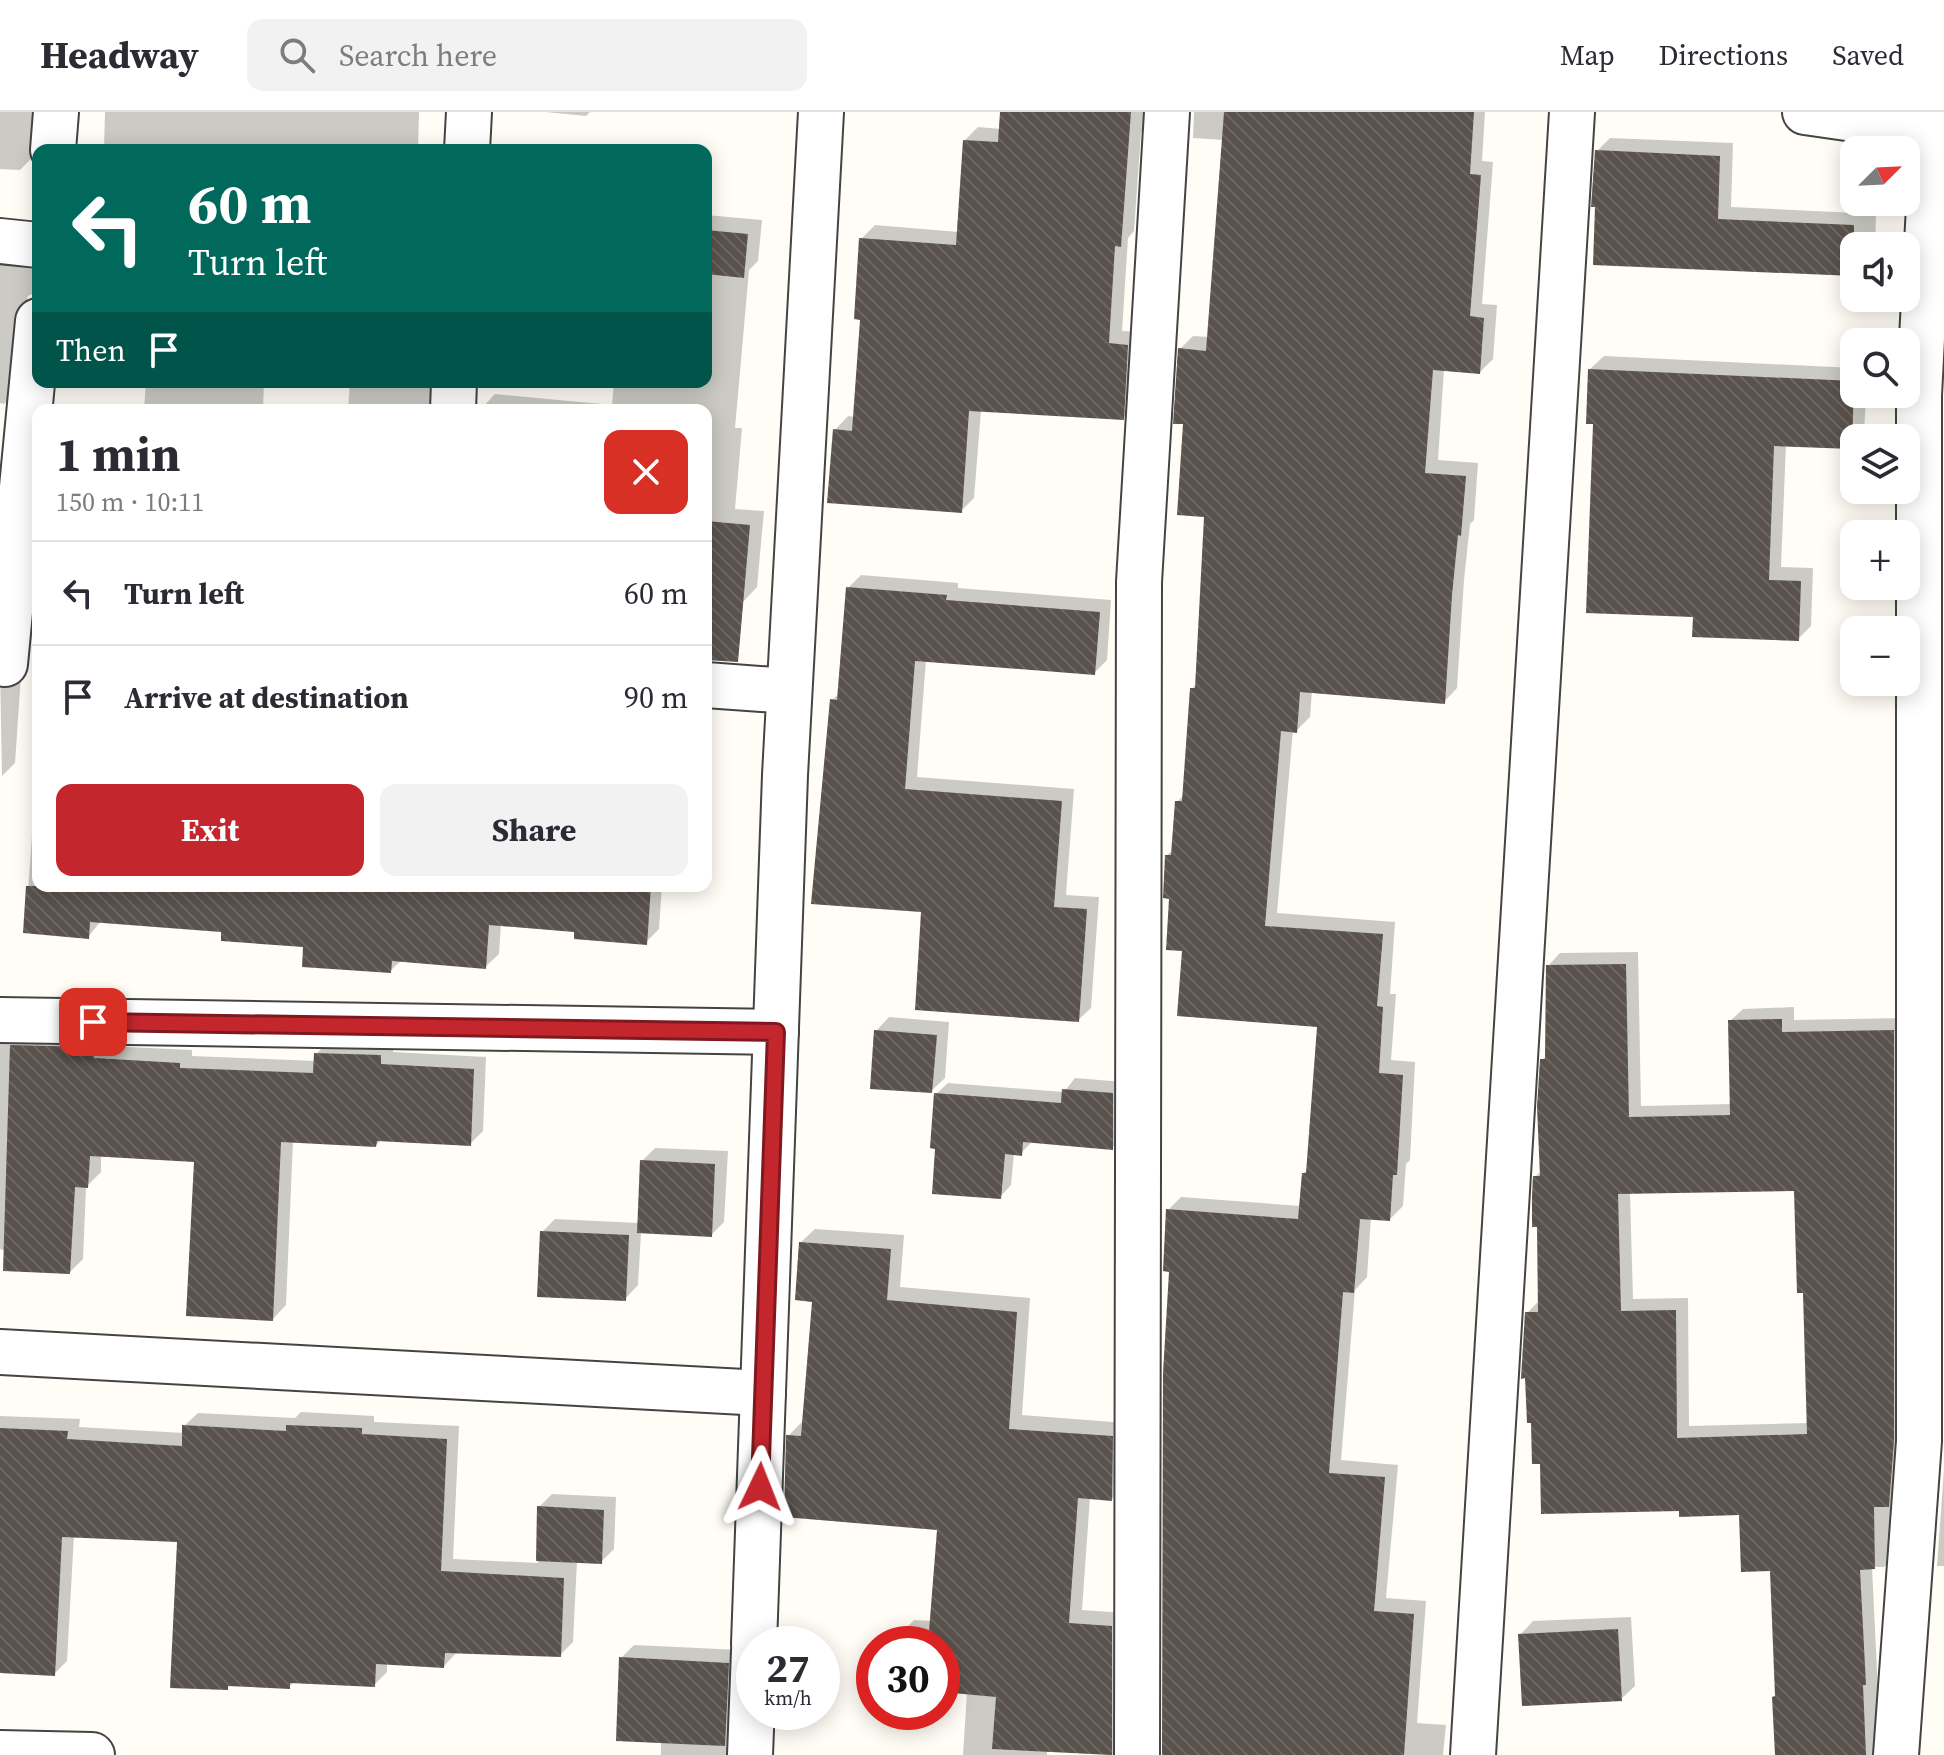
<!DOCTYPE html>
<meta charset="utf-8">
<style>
:root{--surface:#fff;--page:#f2f2f3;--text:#2b2b33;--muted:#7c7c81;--line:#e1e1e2;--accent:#c4262e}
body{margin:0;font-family:"Source Serif 4",serif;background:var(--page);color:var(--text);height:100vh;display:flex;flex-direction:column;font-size:30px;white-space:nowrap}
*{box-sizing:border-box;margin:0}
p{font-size:26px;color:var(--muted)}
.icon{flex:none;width:44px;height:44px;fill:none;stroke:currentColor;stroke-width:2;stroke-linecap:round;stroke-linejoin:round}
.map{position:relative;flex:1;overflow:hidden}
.side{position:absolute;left:32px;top:292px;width:680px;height:488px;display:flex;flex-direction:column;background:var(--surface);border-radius:16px;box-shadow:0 4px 20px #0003}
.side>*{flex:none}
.guide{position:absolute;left:32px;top:32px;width:680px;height:244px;border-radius:16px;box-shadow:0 4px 20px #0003;background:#00695c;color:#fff;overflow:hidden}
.needle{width:52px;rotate:66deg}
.tools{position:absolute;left:1840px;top:24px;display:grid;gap:16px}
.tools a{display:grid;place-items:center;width:80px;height:80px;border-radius:16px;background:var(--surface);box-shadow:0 4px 20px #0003;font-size:40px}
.speed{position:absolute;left:736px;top:1514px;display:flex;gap:16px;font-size:40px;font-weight:700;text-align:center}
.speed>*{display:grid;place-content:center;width:104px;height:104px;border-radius:50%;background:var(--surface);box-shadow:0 4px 20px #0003;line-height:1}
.speed small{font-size:20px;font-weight:400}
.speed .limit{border:12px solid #d22;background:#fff;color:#111}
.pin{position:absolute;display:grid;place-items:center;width:68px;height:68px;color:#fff;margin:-34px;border-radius:16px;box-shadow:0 4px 12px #0006}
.me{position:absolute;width:88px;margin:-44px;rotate:2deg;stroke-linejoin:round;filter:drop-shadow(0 0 6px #0008)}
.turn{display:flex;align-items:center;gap:28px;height:168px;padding:0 24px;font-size:36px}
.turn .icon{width:104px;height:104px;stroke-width:2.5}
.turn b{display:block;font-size:56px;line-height:68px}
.then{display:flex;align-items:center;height:76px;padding:0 24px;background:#0003;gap:16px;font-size:30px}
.round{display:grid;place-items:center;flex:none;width:84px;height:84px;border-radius:16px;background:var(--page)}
.head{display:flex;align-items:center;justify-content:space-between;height:136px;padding:0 24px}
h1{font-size:48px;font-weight:700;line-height:60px}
.primary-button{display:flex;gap:16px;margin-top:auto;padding:16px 24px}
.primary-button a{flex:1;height:92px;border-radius:16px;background:var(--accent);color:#fff;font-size:32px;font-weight:700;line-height:92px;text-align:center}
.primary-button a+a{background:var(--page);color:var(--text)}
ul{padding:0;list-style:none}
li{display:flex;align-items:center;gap:24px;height:104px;padding:0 24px;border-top:2px solid var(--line)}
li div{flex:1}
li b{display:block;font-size:30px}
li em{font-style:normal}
header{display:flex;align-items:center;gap:48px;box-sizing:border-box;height:112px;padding:0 40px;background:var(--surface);border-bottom:2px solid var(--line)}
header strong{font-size:38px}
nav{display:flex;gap:44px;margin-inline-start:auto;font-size:28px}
.search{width:560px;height:72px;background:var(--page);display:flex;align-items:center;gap:20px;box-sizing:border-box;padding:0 28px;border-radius:16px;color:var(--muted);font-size:30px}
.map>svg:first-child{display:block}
.shadow{fill:#0003;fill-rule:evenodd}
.building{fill:url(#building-back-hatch);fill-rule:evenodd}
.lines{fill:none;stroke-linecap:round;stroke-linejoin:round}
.minor-casing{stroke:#444;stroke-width:48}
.minor{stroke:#fff;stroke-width:44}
.route-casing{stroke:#7f191e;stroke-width:20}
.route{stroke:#c4262e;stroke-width:14}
</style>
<header>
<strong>Headway</strong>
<div class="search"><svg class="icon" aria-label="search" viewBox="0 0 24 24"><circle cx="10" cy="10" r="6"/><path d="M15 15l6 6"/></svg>Search here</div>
<nav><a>Map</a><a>Directions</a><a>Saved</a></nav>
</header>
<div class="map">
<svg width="1944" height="1643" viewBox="0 0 1944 1643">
<defs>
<pattern id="building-back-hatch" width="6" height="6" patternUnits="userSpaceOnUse" patternTransform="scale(2)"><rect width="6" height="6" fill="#5a524d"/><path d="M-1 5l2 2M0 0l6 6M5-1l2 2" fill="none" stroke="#6d6662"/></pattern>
</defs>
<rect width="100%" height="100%" fill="#fffdf5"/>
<g class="shadow">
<path d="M0 0H35L33 45 20 58 0 57Z"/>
<path d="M105 0H419L418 38H104Z"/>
<path d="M546 0H590L586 4Z"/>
<path d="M1002 0H1154L1153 9 1141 21 1134 119 1128 126 1122 219 1140 220 1136 293 1123 306 981 298 974 386 961 399 835 318 848 304 855 305 862 206 861 127 875 113 959 120 965 28 978 15 1001 17Z"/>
<path d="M1194 0H1485L1482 49 1493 50 1482 192 1497 193 1493 247 1480 260 1444 257 1438 348 1478 351 1474 408 1470 412 1464 468 1457 576 1444 590 1312 579 1310 605 1296 619 1293 618 1277 801 1395 810 1390 882H1396L1391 948 1415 950 1410 1048 1406 1052 1403 1094 1390 1107 1371 1105 1367 1165 1355 1178 1341 1348 1398 1353 1386 1486 1426 1489 1417 1611 1446 1613 1443 1643H1162L1171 1158 1168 1098 1181 1085 1301 1094 1304 1061 1308 1057 1319 913 1185 837 1171 785 1167 743 1174 737 1177 690 1185 682 1192 577 1197 571 1206 403 1185 311 1180 237 1193 224 1209 225 1224 28 1193 26Z"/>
<path d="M1610 26 1733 31 1731 95 1876 102 1875 134H1854V162L1595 151 1597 39Z"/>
<path d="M706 103 762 108 758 149 749 158 735 316H742L735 397 764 399 757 475 743 490 706 487V298H480L495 282 612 293 614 270H706Z"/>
<path d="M0 151 38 154V179L28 184 26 191 17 278 4 292 0 291Z"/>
<path d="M1604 244 1854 256V282H1866L1864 322 1860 326H1854L1851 335 1786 332 1781 455 1813 456 1811 514 1798 527 1695 504 1595 310 1590 257Z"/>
<path d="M146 270H264L263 298H144Z"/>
<path d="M350 270H430V276L442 277 448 298H348Z"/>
<path d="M861 463 958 471V476L1111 488 1107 548 1094 561 926 548 917 665 1074 677 1066 783 1099 785 1091 896 1078 908 923 798 832 588 840 581 848 476Z"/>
<path d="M0 555 21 563 15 651 2 664Z"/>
<path d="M38 719V774H662L659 817 646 830 576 818 501 812 499 842 485 855 402 848 390 859 306 834 223 819 101 809 88 825 25 820 32 724Z"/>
<path d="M1638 840 1641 994 1732 992 1730 909 1743 897 1794 895V908L1906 906 1896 1442 1884 1455H1872L1881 1643H1777L1774 1585 1777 1582 1772 1457 1741 1401 1681 1397 1542 1350 1533 1309 1527 1201 1540 1188 1539 1113 1535 1065 1541 1059 1542 948 1547 943 1548 854 1560 841ZM1796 1077 1805 1179 1809 1311 1689 1314 1688 1186 1633 1187 1630 1080Z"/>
<path d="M889 905 949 910 945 966 931 979 876 919Z"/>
<path d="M0 922 107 923 106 934 192 938V944L316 949V942L329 929 393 931V940L486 945 483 1019 470 1032 381 1028 376 1033 293 1029 286 1193 273 1207 196 1048 101 1043V1060L86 1075 83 1147 70 1160 0 1137Z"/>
<path d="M1075 966 1124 970V1024L1112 1036 1033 1029 1021 1041H1014L1011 1073 1000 1085 936 982 948 971 1064 980Z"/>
<path d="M655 1036 728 1039 724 1110 711 1123 641 1120 638 1173 625 1187 542 1120 555 1107 639 1111 642 1049Z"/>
<path d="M815 1117 904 1123 900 1175 1030 1186 1022 1303 1126 1311V1373L1112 1387 1090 1385 1082 1498 1125 1501 1126 1630 1113 1643 1047 1639V1643H963L967 1580 942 1578V1532H899L900 1522 914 1508 932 1509 939 1416 788 1324 802 1310 814 1188 800 1131Z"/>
<path d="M301 1300 374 1304V1310L459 1314 453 1447 538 1451 539 1395 552 1382 616 1385 614 1437 601 1450 577 1449 573 1530 560 1543 457 1540 444 1554 387 1551V1560L374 1573 295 1569 289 1575 232 1572 227 1576 179 1428 74 1423 67 1549 54 1562 0 1559V1304L80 1307 79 1315 184 1321V1314L198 1301 295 1306Z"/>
<path d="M1944 1357V1454H1937Z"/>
<path d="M1631 1505 1635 1574 1621 1587 1520 1523 1533 1509Z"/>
<path d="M634 1533 741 1538 738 1643H661V1629L621 1546Z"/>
</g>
<g class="building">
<path d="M1000 0H1131L1121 135 1115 134 1109 231 1128 233 1124 308 969 299 962 401 827 391 833 317 852 319 860 208 854 207 859 126 956 133 963 28 998 30Z"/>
<path d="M1224 0H1474L1470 62 1481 63 1470 204 1484 206 1480 262 1433 258 1425 361 1466 364 1461 424 1458 423 1452 483 1445 592 1300 580 1297 621 1281 619 1265 814 1383 822 1377 894 1383 895 1379 961 1403 963 1397 1063H1393L1390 1109 1360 1107 1354 1181 1343 1180 1329 1361 1385 1365 1374 1499 1414 1502 1404 1643H1162L1163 1261 1169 1160 1163 1159 1166 1097 1298 1107 1302 1061H1306L1317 915 1177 904 1182 839 1166 838 1169 787 1163 786 1165 743H1171L1175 689H1182L1190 576H1195L1204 405 1177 403 1183 312H1173L1178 236 1206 239Z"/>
<path d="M1595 38 1720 44 1718 107 1854 113V164L1593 153 1595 95H1591Z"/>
<path d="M706 118 748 122 744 166 706 162Z"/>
<path d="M1588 257 1854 269 1852 337 1774 334 1769 468 1801 469 1799 529 1692 525 1693 505 1586 501 1593 312H1586Z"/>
<path d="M706 409 750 413 738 550 706 548Z"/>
<path d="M846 475 947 483 946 488 1100 500 1095 563 915 549 905 677 1062 689 1054 795 1087 797 1079 910 915 898 921 800 811 792 830 587 837 588Z"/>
<path d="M26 774H651L647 833 574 827V820L489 813 486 857 392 849 391 861 302 855 303 835 221 829V820L90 810 89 827 23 821Z"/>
<path d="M1626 852 1629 1005 1730 1003 1728 908 1782 907V920L1894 918V1328L1889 1395H1874L1875 1457 1860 1458 1866 1573H1863L1866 1643H1775L1772 1585 1775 1584 1770 1459 1741 1460 1739 1403 1679 1405V1399L1541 1402 1540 1352H1532L1531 1311H1527L1525 1266 1521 1267 1525 1200H1538L1537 1115H1532V1084L1533 1064H1540L1537 995 1540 947H1545L1546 853ZM1794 1079 1797 1181H1803L1807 1322 1677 1326 1676 1198 1621 1199 1618 1082Z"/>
<path d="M874 918 937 923 932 981 870 977Z"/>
<path d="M10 933 94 935V946L180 951V956L313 961 314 941 381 943V952L474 957 471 1034 377 1029 376 1035 281 1030 273 1209 186 1204 194 1050 90 1044 88 1076 75 1075 70 1162 3 1159Z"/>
<path d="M1062 977 1113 981V1038L1023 1030 1022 1044 1005 1042 1001 1087 932 1082 935 1037 930 1036 934 981 1061 991Z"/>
<path d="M640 1048 715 1052 712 1125 637 1121Z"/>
<path d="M540 1119 629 1123 626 1189 537 1185Z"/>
<path d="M799 1130 891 1137 887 1188 1017 1200 1009 1317 1113 1324 1112 1389 1078 1386 1069 1511 1112 1514V1643L992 1637 996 1585 942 1580V1532H928L937 1418 784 1405 786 1323 801 1324 812 1190 795 1188Z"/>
<path d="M182 1313 286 1319V1313L362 1316V1322L447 1327 441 1459 564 1466 561 1545 445 1541 444 1556 376 1552 375 1575 290 1571V1577L228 1574V1578L170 1576 177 1430 62 1425 55 1564 0 1561V1316L68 1319 67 1327 182 1334Z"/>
<path d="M537 1394 604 1398 602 1452 536 1449Z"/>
<path d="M1618 1517 1622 1589 1522 1594 1518 1522Z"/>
<path d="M619 1545 729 1551 725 1634 616 1629Z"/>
</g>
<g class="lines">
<g class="minor-casing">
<g id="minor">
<path d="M1805 0 1944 20"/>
<path d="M53 38 56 0"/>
<path d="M467 38 469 0"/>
<path d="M0 129 38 133"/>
<path d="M453 298 454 270"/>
<path d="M5 552 38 209"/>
<path d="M706 573 789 579"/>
<path d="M0 908 776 920"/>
<path d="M0 1240 763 1281"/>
<path d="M754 1532 785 663 821 0"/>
<path d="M0 1641 92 1643"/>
<path d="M750 1643 754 1539"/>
<path d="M1137 1643 1139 470 1167 0"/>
<path d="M1473 1643 1572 0"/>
<path d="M1896 1643 1919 1329V283L1934 0"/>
</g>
</g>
<use href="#minor" class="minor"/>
</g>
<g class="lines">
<g class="route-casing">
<path id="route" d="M93 910 776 920 760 1375"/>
</g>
<use href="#route" class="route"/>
</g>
</svg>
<div class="tools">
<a><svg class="needle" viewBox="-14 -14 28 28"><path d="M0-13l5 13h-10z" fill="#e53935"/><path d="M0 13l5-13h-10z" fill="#7c7c81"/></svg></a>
<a><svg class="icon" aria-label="sound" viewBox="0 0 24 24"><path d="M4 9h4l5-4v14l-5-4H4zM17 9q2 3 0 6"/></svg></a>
<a><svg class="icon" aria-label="search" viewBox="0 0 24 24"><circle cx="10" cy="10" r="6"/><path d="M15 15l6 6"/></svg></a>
<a><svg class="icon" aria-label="layers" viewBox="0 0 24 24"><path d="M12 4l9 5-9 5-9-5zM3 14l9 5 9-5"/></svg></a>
<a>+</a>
<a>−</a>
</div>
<div class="speed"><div>27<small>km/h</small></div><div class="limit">30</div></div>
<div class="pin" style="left:93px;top:910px;background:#d93025"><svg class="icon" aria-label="arrive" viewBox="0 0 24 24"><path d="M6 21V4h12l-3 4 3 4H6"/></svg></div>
<svg class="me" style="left:760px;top:1375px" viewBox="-20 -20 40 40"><path d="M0-17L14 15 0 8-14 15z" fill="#c4262e" stroke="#fff" stroke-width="4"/></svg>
<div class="guide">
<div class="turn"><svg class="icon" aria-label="left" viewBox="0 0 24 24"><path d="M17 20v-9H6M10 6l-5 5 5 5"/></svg><div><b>60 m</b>Turn left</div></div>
<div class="then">Then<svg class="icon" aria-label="arrive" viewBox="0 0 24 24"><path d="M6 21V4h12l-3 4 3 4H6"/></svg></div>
</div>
<section class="side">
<div class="head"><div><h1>1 min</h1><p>150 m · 10:11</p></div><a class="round" style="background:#d93025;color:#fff"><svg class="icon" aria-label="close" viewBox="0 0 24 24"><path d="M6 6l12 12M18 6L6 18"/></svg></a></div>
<ul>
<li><svg class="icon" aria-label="left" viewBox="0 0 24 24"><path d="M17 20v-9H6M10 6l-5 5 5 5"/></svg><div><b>Turn left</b></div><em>60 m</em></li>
<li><svg class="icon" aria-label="arrive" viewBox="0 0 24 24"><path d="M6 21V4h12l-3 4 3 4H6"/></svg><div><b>Arrive at destination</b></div><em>90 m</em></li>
</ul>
<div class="primary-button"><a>Exit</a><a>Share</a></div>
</section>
</div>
